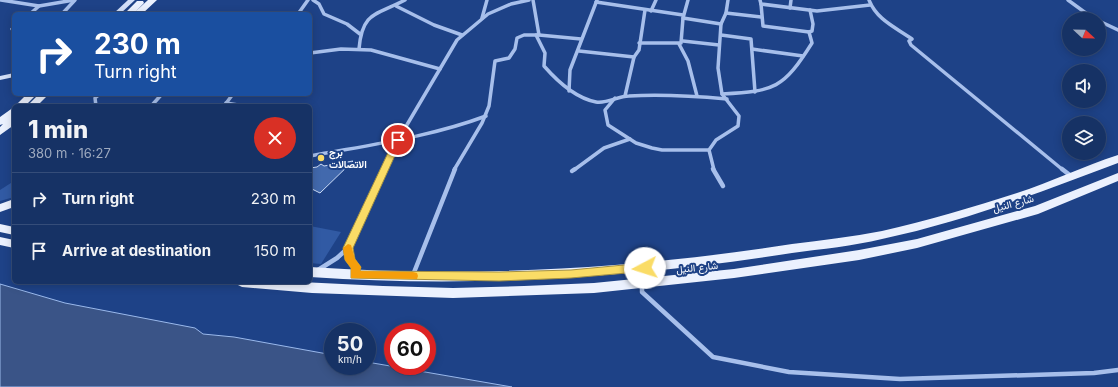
<!DOCTYPE html>
<meta charset="utf-8">
<style>
:root{--surface:#163265;--page:#233e6e;--text:#f1f3f6;--muted:#9eaabf;--line:#354d79}
body{margin:0;font-family:Inter,Vazirmatn,sans-serif;background:var(--page);color:var(--text);height:100vh;display:flex;flex-direction:column;font-size:15px;white-space:nowrap}
*{box-sizing:border-box;margin:0}
p{font-size:13px;color:var(--muted)}
.icon{flex:none;width:22px;height:22px;fill:none;stroke:currentColor;stroke-width:2;stroke-linecap:round;stroke-linejoin:round}
.map{position:relative;flex:1;overflow:hidden}
.panel{position:absolute;left:12px;top:104px;width:300px;height:180px;display:flex;flex-direction:column;background:var(--surface);border-radius:6px;box-shadow:0 2px 10px #0003,0 0 0 1px var(--line)}
.panel>*{flex:none}
.hud{position:absolute;left:12px;top:12px;width:300px;height:84px;border-radius:6px;box-shadow:0 2px 10px #0003,0 0 0 1px var(--line);background:#1a4fa0;color:#fff;overflow:hidden}
.needle{width:26px;rotate:112deg}
.buttons{position:absolute;left:1062px;top:12px;display:grid;gap:8px}
.buttons a{display:grid;place-items:center;width:44px;height:44px;border-radius:50%;background:var(--surface);box-shadow:0 2px 10px #0003,0 0 0 1px var(--line);font-size:20px}
.speed{position:absolute;left:324px;top:323px;display:flex;gap:8px;font-size:20px;font-weight:700;text-align:center}
.speed>*{display:grid;place-content:center;width:52px;height:52px;border-radius:50%;background:var(--surface);box-shadow:0 2px 10px #0003,0 0 0 1px var(--line);line-height:1}
.speed small{font-size:10px;font-weight:400}
.speed .limit{border:6px solid #d22;background:#fff;color:#111}
.pin{position:absolute;display:grid;place-items:center;width:34px;height:34px;color:#fff;margin:-17px;border:2px solid #fff;border-radius:50%;box-shadow:0 1px 4px #0007}
.me{position:absolute;width:44px;margin:-22px;rotate:265deg;stroke-linejoin:round;filter:drop-shadow(0 0 3px #0008)}
.turn{display:flex;align-items:center;gap:14px;height:84px;padding:0 16px;font-size:18px}
.turn .icon{width:52px;height:52px;stroke-width:2.5}
.turn b{display:block;font-size:28px;line-height:34px}
.round{display:grid;place-items:center;flex:none;width:42px;height:42px;border-radius:21px;background:var(--page)}
.head{display:flex;align-items:center;justify-content:space-between;height:68px;padding:0 16px}
h1{font-size:24px;font-weight:800;line-height:30px}
ul{padding:0;list-style:none}
li{display:flex;align-items:center;gap:12px;height:52px;padding:0 16px;border-top:1px solid var(--line)}
li div{flex:1}
li b{display:block;font-size:15px}
li em{font-style:normal}
.map>svg:first-child{display:block}
.green{fill:#315aa4}
.water{fill:#3a5487;stroke:#9ab9ec}
.building{fill:#4269ad;stroke:#ccdcf8}
.lines{fill:none;stroke-linecap:round;stroke-linejoin:round}
.street-far1{stroke:#a7bfeb;stroke-width:3.5}
.street{stroke:#a7bfeb;stroke-width:4.5}
.secondary{fill:#d2dff8;fill-rule:evenodd}
.primary{fill:#ebf1fe;fill-rule:evenodd}
.route{fill:#fadc66;stroke:#a28f42}
.slow{fill:#f59e0b}
.poi-dot{fill:#fadc66;stroke:#1e4287;stroke-width:1.5}
.labels{text-anchor:middle;stroke-width:4;stroke-linejoin:round;paint-order:stroke}
.poi-label{font-size:10px;font-weight:bold;fill:#fff;stroke:#1e4287;text-anchor:start}
.street-label{font-size:10px;fill:#fff;stroke:#1e4287}
</style>
<div class="map">
<svg width="1118" height="387" viewBox="0 0 1118 387">
<rect width="100%" height="100%" fill="#1e4287"/>
<g class="green">
<path d="M14 181V197L0 201V190Z"/>
<path d="M310 226 341 232 321 264 310 263Z"/>
</g>
<path class="water" d="M0 284 65 303 195 328 203 334 234 337 333 355V366H367V362L512 387H0Z"/>
<path class="building" d="M353 161 320 193 310 188V168L317 167 321 164 324 166Z"/>
<g class="lines">
<g class="street-far1">
<path d="M1 0 39 6 74 0"/>
<path d="M313 0 319 4 324 14 347 24 360 34"/>
<path d="M760 0 761 4 817 11 870 5"/>
<path d="M869 0C877 20 895 27 912 39L909 41 911 45 1063 170"/>
<path d="M1068 0 1094 19"/>
<path d="M596 2 683 15"/>
<path d="M761 4 763 26 809 32"/>
<path d="M396 6 434 25 462 35"/>
<path d="M790 8 791 0"/>
<path d="M651 11 656 0"/>
<path d="M726 13 761 17"/>
<path d="M30 14 39 6"/>
<path d="M62 14 75 0"/>
<path d="M298 14 308 0"/>
<path d="M482 18 487 0"/>
<path d="M683 18 721 24"/>
<path d="M1099 21 1118 30"/>
<path d="M12 29 14 28"/>
<path d="M536 35 545 53 544 66C558 82 575 98 596 102 607 104 618 96 629 96 662 94 694 96 727 99"/>
<path d="M539 35 581 39"/>
<path d="M721 35 751 39 755 92"/>
<path d="M683 41 719 45"/>
<path d="M639 43H681L683 18 688 0"/>
<path d="M679 44 688 61 697 96"/>
<path d="M359 49C362 11 377 15 405 0"/>
<path d="M752 49 803 56"/>
<path d="M579 51 634 57"/>
<path d="M310 53 341 49 371 50 440 69"/>
<path d="M569 91 570 70 597 0"/>
<path d="M722 94C775 91 783 89 812 43L809 32 812 31 813 24 810 10"/>
<path d="M625 96 634 57 639 50 645 10"/>
<path d="M615 98 605 110 608 125 636 143 652 148 662 150H709"/>
<path d="M226 103 244 106"/>
<path d="M153 104 162 94"/>
<path d="M96 106 95 98 100 94"/>
<path d="M224 106 233 94"/>
<path d="M310 156C369 145 430 137 486 116"/>
<path d="M384 170 398 140 457 40 488 14 511 4 529 0"/>
<path d="M454 170 482 123 489 106 495 61 509 58 515 49 517 38 524 35H539L533 0"/>
<path d="M574 170 604 148 630 139"/>
<path d="M714 170 709 150 716 140 738 126 739 116 722 94 718 68 721 24 726 13 728 0"/>
</g>
<g class="street">
<path d="M713 169 723 186"/>
<path d="M1062 169 1071 176"/>
<path d="M572 171 575 169"/>
<path d="M348 248 350 260 356 267 355 273"/>
<path d="M318 270 337 258 348 248 385 169"/>
<path d="M413 275 455 169"/>
<path d="M642 285V292L713 357 789 372 900 379 1094 373 1118 370"/>
</g>
<g class="secondary">
<path d="M128 0H135L120 14H113Z"/>
<path d="M14 73V77L0 80V76Z"/>
</g>
<g class="primary">
<path d="M148 0H157L142 14H133L134 12 133 14H124L137 1H143L144 3 135 12Z"/>
<path d="M27 94H37L25 106H15Z"/>
<path d="M39 94H49L37 106H27Z"/>
<path d="M14 107V115L11 118 14 117V125L0 135V127L3 124 0 125V117Z"/>
<path d="M1118 155V163C1041 192 963 222 882 239 853 246 822 249 792 253 633 278 471 288 310 277V267C471 278 633 269 792 244 822 240 852 237 882 231 927 221 973 207 1017 193 1051 182 1084 166 1118 155Z"/>
<path d="M1118 173V181L1038 214 917 248 859 260 734 278 594 293 453 298 312 293 242 287 238 285 236 282H301L383 286 453 288 524 286 594 283 734 269 859 250 917 239 1035 206Z"/>
<path d="M14 199V207L0 212V204Z"/>
<path d="M0 224 14 227V235L0 232Z"/>
<path d="M0 237 14 240V248L0 245Z"/>
</g>
</g>
<path class="route" d="M398 137 402 140 353 248 355 259 361 267 360 271 499 272 571 270 645 263 650 268 649 271 571 278 499 281 351 278V268L345 260 343 248 394 140Z"/>
<path class="slow" d="M348 244 351 245 355 259 361 267 360 271 413 272 417 273 418 276 417 279 351 278V268L345 260 343 248Z"/>
<circle class="poi-dot" cx="321" cy="158" r="4"/>
<g class="labels">
<g class="poi-label">
<text x="329" y="156">برج<tspan x="329" dy="12">الاتصالات</tspan></text>
</g>
<g class="street-label">
<text transform="translate(1013 203) rotate(-15)" y="4">شارع النيل</text>
<text transform="translate(697 267) rotate(-6)" y="4">شارع النيل</text>
</g>
</g>
</svg>
<div class="buttons">
<a><svg class="needle" viewBox="-14 -14 28 28"><path d="M0-13l5 13h-10z" fill="#e53935"/><path d="M0 13l5-13h-10z" fill="#9eaabf"/></svg></a>
<a><svg class="icon" aria-label="sound" viewBox="0 0 24 24"><path d="M4 9h4l5-4v14l-5-4H4zM17 9q2 3 0 6"/></svg></a>
<a><svg class="icon" aria-label="layers" viewBox="0 0 24 24"><path d="M12 4l9 5-9 5-9-5zM3 14l9 5 9-5"/></svg></a>
</div>
<div class="speed"><div>50<small>km/h</small></div><div class="limit">60</div></div>
<div class="pin" style="left:398px;top:140px;background:#d93025"><svg class="icon" aria-label="arrive" viewBox="0 0 24 24"><path d="M6 21V4h12l-3 4 3 4H6"/></svg></div>
<svg class="me" style="left:645px;top:268px" viewBox="-20 -20 40 40"><circle r="19" fill="#fff"/><path d="M0-13L10 11 0 6-10 11z" fill="#fadc66"/></svg>
<div class="hud">
<div class="turn"><svg class="icon" aria-label="right" viewBox="0 0 24 24"><path d="M7 20v-9h11M14 6l5 5-5 5"/></svg><div><b>230 m</b>Turn right</div></div>
</div>
<section class="panel">
<div class="head"><div><h1>1 min</h1><p>380 m · 16:27</p></div><a class="round" style="background:#d93025;color:#fff"><svg class="icon" aria-label="close" viewBox="0 0 24 24"><path d="M6 6l12 12M18 6L6 18"/></svg></a></div>
<ul>
<li><svg class="icon" aria-label="right" viewBox="0 0 24 24"><path d="M7 20v-9h11M14 6l5 5-5 5"/></svg><div><b>Turn right</b></div><em>230 m</em></li>
<li><svg class="icon" aria-label="arrive" viewBox="0 0 24 24"><path d="M6 21V4h12l-3 4 3 4H6"/></svg><div><b>Arrive at destination</b></div><em>150 m</em></li>
</ul>
</section>
</div>
